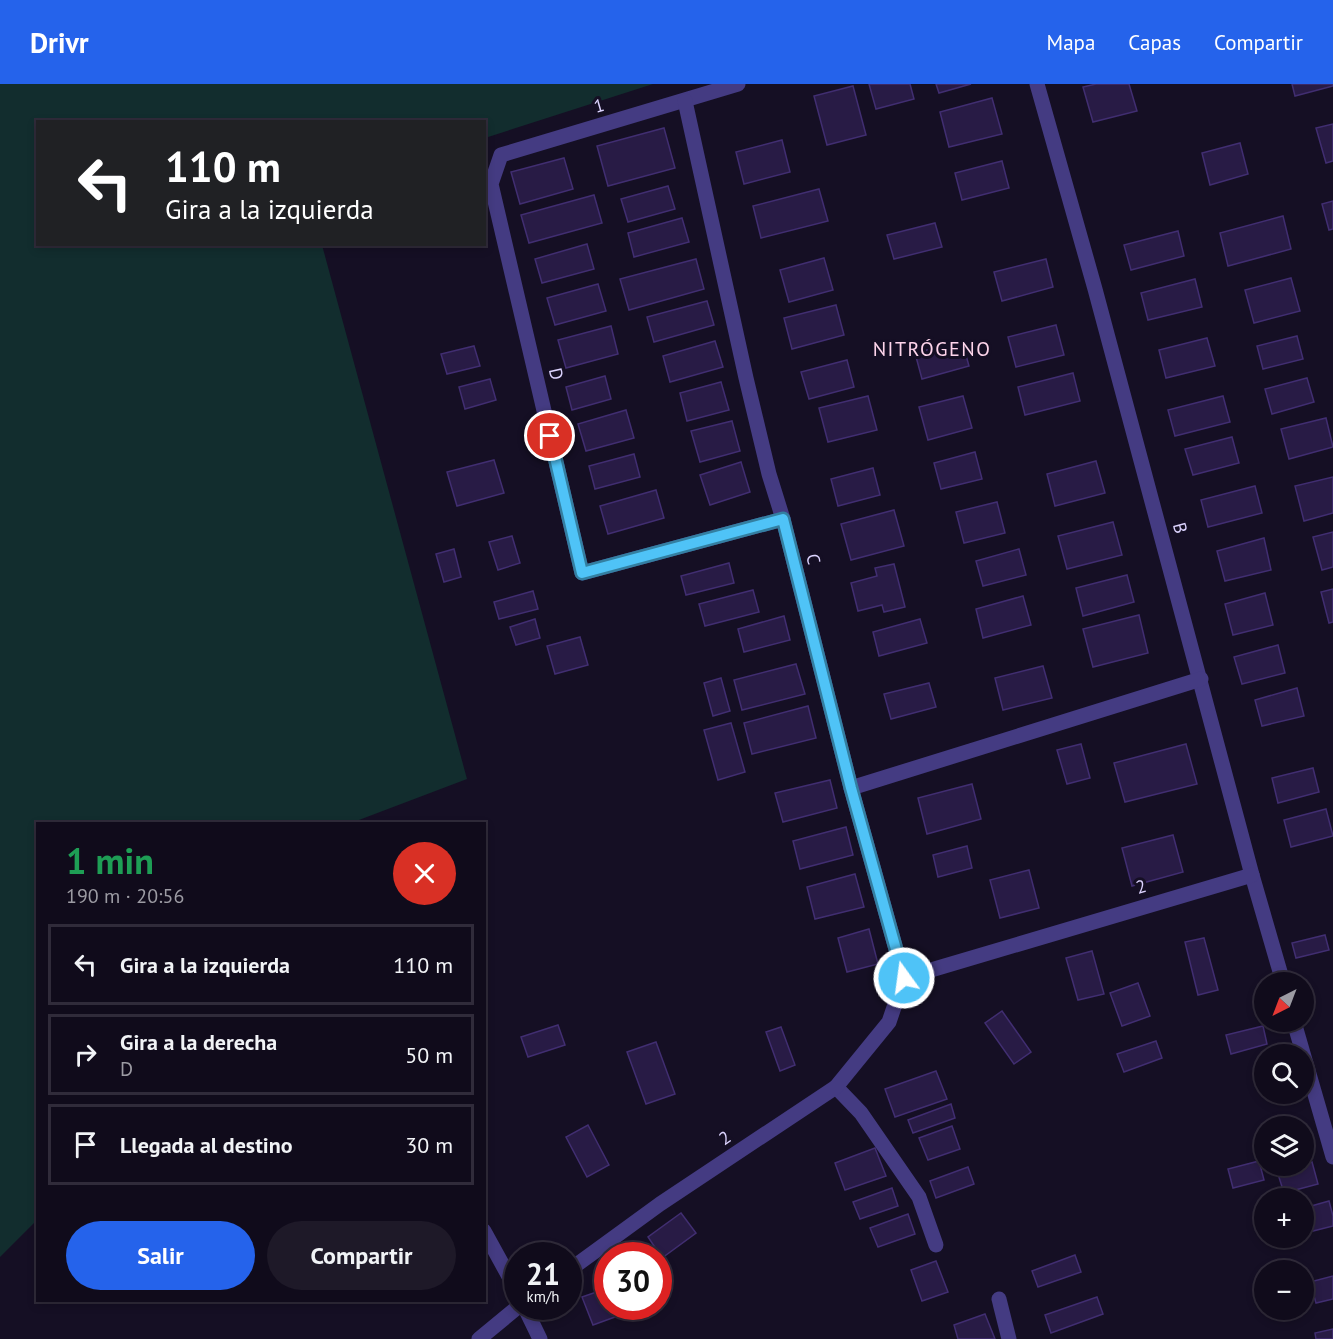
<!DOCTYPE html>
<html lang="es">
<meta charset="utf-8">
<style>
:root{--surface:#100b1b;--page:#1e1928;--text:#f1f3f6;--muted:#9c9ba3;--line:#302b3a;--accent:#2563eb}
body{margin:0;font-family:"PT Sans",sans-serif;background:var(--page);color:var(--text);height:100vh;display:flex;flex-direction:column;font-size:22px;white-space:nowrap}
*{box-sizing:border-box;margin:0}
p{font-size:20px;color:var(--muted)}
.icon{flex:none;width:33px;height:33px;fill:none;stroke:currentColor;stroke-width:2;stroke-linecap:round;stroke-linejoin:round}
.map{position:relative;flex:1;overflow:hidden}
.side{position:absolute;left:36px;top:738px;width:450px;height:480px;display:flex;flex-direction:column;background:var(--surface);border-radius:0px;box-shadow:0 3px 9px #0003,0 0 0 2px var(--line)}
.side>*{flex:none}
.guide{position:absolute;left:36px;top:36px;width:450px;height:126px;border-radius:0px;box-shadow:0 3px 9px #0003,0 0 0 2px var(--line);background:#202124;color:#fff;overflow:hidden}
.needle{width:39px;rotate:222deg}
.tools{position:absolute;left:1254px;top:888px;display:grid;gap:12px}
.tools a{display:grid;place-items:center;width:60px;height:60px;border-radius:50%;background:var(--surface);box-shadow:0 3px 9px #0003,0 0 0 2px var(--line);font-size:30px}
.speed{position:absolute;left:504px;top:1158px;display:flex;gap:12px;font-size:30px;font-weight:700;text-align:center}
.speed>*{display:grid;place-content:center;width:78px;height:78px;border-radius:50%;background:var(--surface);box-shadow:0 3px 9px #0003,0 0 0 2px var(--line);line-height:1}
.speed small{font-size:15px;font-weight:400}
.speed .limit{border:9px solid #d22;background:#fff;color:#111}
.pin{position:absolute;display:grid;place-items:center;width:51px;height:51px;color:#fff;margin:-26px;border:3px solid #fff;border-radius:50%;box-shadow:0 2px 6px #0007}
.me{position:absolute;width:66px;margin:-33px;rotate:346deg;stroke-linejoin:round;filter:drop-shadow(0 0 4px #0008)}
.turn{display:flex;align-items:center;gap:21px;height:126px;padding:0 30px;font-size:27px}
.turn .icon{width:78px;height:78px;stroke-width:2.5}
.turn b{display:block;font-size:42px;line-height:51px}
.round{display:grid;place-items:center;flex:none;width:63px;height:63px;border-radius:32px;background:var(--page)}
.summary{display:flex;align-items:center;justify-content:space-between;height:102px;padding:0 30px}
h1{font-size:36px;font-weight:800;line-height:45px;color:#1e9e55}
.cta{display:flex;gap:12px;margin-top:auto;padding:12px 30px}
.cta a{flex:1;height:69px;border-radius:36px;background:var(--accent);color:#fff;font-size:24px;font-weight:800;line-height:69px;text-align:center}
.cta a+a{background:var(--page);color:var(--text)}
ul{padding:0;list-style:none}
li{display:flex;align-items:center;gap:18px;height:81px;margin:0 12px 9px;padding:0 18px;border:3px solid var(--line);border-radius:0px}
li div{flex:1}
li b{display:block;font-size:22px}
li em{font-style:normal}
header{display:flex;align-items:center;gap:36px;box-sizing:border-box;height:84px;padding:0 30px;background:var(--accent);color:#fff}
header strong{font-size:28px}
nav{display:flex;gap:33px;margin-inline-start:auto;font-size:21px}
.map>svg:first-child{display:block}
.green{fill:#122d2e}
.building{fill:#281b45;stroke:#412e71;stroke-width:1.5}
.lines{fill:none;stroke-linecap:round;stroke-linejoin:round}
.lane{stroke:#443b82;stroke-width:15}
.street{stroke:#443b82;stroke-width:15}
.route-casing{stroke:#337fa1;stroke-width:15}
.route{stroke:#4fc3f7;stroke-width:10}
.labels{text-anchor:middle;stroke-width:6;stroke-linejoin:round;paint-order:stroke}
.street-label{font-size:18px;fill:#dcd3fe;stroke:#150f24}
.neighbourhood-label{font-size:20px;letter-spacing:1.5px;fill:#fed5eb;stroke:#150f24}
</style>
<header>
<strong>Drivr</strong>
<nav><a>Mapa</a><a>Capas</a><a>Compartir</a></nav>
</header>
<div class="map">
<svg width="1333" height="1255" viewBox="0 0 1333 1255">
<rect width="100%" height="100%" fill="#150f24"/>
<path class="green" d="M0 0H653L485 54 484 38H38V160L322 161 467 695 351 739 38 740 37 1136 0 1173Z"/>
<g class="building">
<path d="M869 0H910L914 15 876 25Z"/>
<path d="M936 0H971L939 9Z"/>
<path d="M1096 0H1129L1137 27 1093 38 1083 3Z"/>
<path d="M1292 0H1333V2L1295 12Z"/>
<path d="M853 2 866 51 827 61 814 12Z"/>
<path d="M992 14 1002 50 949 63 940 28Z"/>
<path d="M1333 40V77L1326 79 1316 44Z"/>
<path d="M664 44 675 84 608 102 597 62Z"/>
<path d="M782 56 790 88 744 100 736 68Z"/>
<path d="M1240 59 1248 90 1210 101 1202 69Z"/>
<path d="M564 74 573 105 520 120 511 88Z"/>
<path d="M1002 77 1009 104 962 116 955 89Z"/>
<path d="M668 102 675 125 628 138 621 115Z"/>
<path d="M819 105 828 137 761 154 753 122Z"/>
<path d="M594 111 602 139 529 159 521 131Z"/>
<path d="M1333 117V145L1329 146 1322 120Z"/>
<path d="M1283 132 1291 165 1228 182 1220 149Z"/>
<path d="M682 134 689 158 634 173 628 149Z"/>
<path d="M935 139 942 163 894 175 887 151Z"/>
<path d="M1178 147 1184 172 1131 186 1124 161Z"/>
<path d="M587 160 594 185 542 199 535 175Z"/>
<path d="M824 174 833 206 789 218 780 186Z"/>
<path d="M696 175 704 205 629 226 620 195Z"/>
<path d="M1046 175 1053 203 1002 217 994 188Z"/>
<path d="M1291 194 1300 227 1254 239 1245 206Z"/>
<path d="M1195 195 1202 223 1148 236 1141 209Z"/>
<path d="M598 200 606 227 555 241 547 214Z"/>
<path d="M707 217 714 241 654 258 647 233Z"/>
<path d="M836 221 844 251 792 265 784 234Z"/>
<path d="M1056 241 1064 271 1016 283 1008 253Z"/>
<path d="M611 242 618 270 566 284 558 256Z"/>
<path d="M1297 252 1303 275 1263 285 1257 262Z"/>
<path d="M1207 254 1215 282 1166 294 1159 266Z"/>
<path d="M715 257 723 283 670 298 663 272Z"/>
<path d="M962 257 969 282 922 295 915 269Z"/>
<path d="M474 262 480 282 447 290 441 270Z"/>
<path d="M847 276 854 303 809 315 801 288Z"/>
<path d="M1073 289 1080 317 1025 331 1018 303Z"/>
<path d="M605 292 611 315 572 326 566 303Z"/>
<path d="M1307 294 1314 318 1272 330 1265 305Z"/>
<path d="M490 295 496 316 465 325 459 303Z"/>
<path d="M721 298 729 326 687 337 680 309Z"/>
<path d="M868 312 877 346 828 358 819 324Z"/>
<path d="M963 312 972 344 928 356 919 323Z"/>
<path d="M1223 312 1230 338 1175 352 1168 326Z"/>
<path d="M626 326 634 354 586 367 578 340Z"/>
<path d="M1326 334 1333 363 1289 375 1281 345Z"/>
<path d="M732 337 740 367 700 378 691 347Z"/>
<path d="M1232 353 1239 379 1193 391 1185 365Z"/>
<path d="M975 368 982 395 941 405 934 379Z"/>
<path d="M634 370 640 393 595 405 589 382Z"/>
<path d="M494 376 504 409 457 422 447 388Z"/>
<path d="M1096 377 1105 409 1055 422 1047 390Z"/>
<path d="M741 378 750 408 710 421 700 391Z"/>
<path d="M873 384 880 411 838 422 831 395Z"/>
<path d="M1333 393V429L1304 437 1295 402Z"/>
<path d="M1255 402 1262 429 1208 443 1201 416Z"/>
<path d="M656 406 664 434 608 450 600 422Z"/>
<path d="M997 418 1005 449 964 459 956 428Z"/>
<path d="M894 426 904 462 851 476 841 440Z"/>
<path d="M1113 438 1122 471 1067 485 1058 452Z"/>
<path d="M1333 448V483L1322 486 1313 453Z"/>
<path d="M512 452 520 479 498 486 489 458Z"/>
<path d="M1264 454 1271 486 1225 497 1217 467Z"/>
<path d="M454 465 461 493 444 498 436 470Z"/>
<path d="M1019 465 1026 491 983 502 976 477Z"/>
<path d="M729 479 734 499 686 511 681 492Z"/>
<path d="M894 480 905 523 884 528 882 521 858 527 851 499 877 492 875 484Z"/>
<path d="M1127 491 1134 518 1083 532 1076 504Z"/>
<path d="M1333 505V538L1329 539 1321 508Z"/>
<path d="M753 506 759 528 705 542 699 520Z"/>
<path d="M533 507 538 525 499 535 494 518Z"/>
<path d="M1265 509 1273 541 1233 551 1225 520Z"/>
<path d="M1023 512 1031 541 983 554 976 525Z"/>
<path d="M1139 531 1148 569 1093 583 1083 545Z"/>
<path d="M784 532 790 556 744 568 738 545Z"/>
<path d="M535 535 540 554 516 561 510 543Z"/>
<path d="M920 535 927 559 879 572 873 548Z"/>
<path d="M580 553 588 581 555 590 547 562Z"/>
<path d="M1278 561 1285 589 1242 600 1234 573Z"/>
<path d="M796 580 805 610 742 626 734 596Z"/>
<path d="M1043 582 1052 614 1003 626 995 594Z"/>
<path d="M721 594 730 627 713 632 704 599Z"/>
<path d="M929 599 936 623 891 635 884 610Z"/>
<path d="M1297 604 1304 632 1262 642 1255 616Z"/>
<path d="M808 622 816 654 752 670 744 639Z"/>
<path d="M731 639 745 688 718 696 704 646Z"/>
<path d="M1081 660 1090 694 1067 700 1057 666Z"/>
<path d="M1186 660 1197 700 1125 718 1114 679Z"/>
<path d="M1313 684 1319 708 1278 719 1272 694Z"/>
<path d="M830 696 837 724 783 738 775 709Z"/>
<path d="M972 700 981 735 927 750 918 714Z"/>
<path d="M1326 725 1333 752 1291 763 1284 736Z"/>
<path d="M846 743 853 771 800 785 793 757Z"/>
<path d="M1173 751 1183 788 1132 802 1122 764Z"/>
<path d="M967 762 972 784 938 793 933 771Z"/>
<path d="M1029 786 1039 824 1000 834 990 796Z"/>
<path d="M855 790 864 823 815 835 807 803Z"/>
<path d="M869 845 878 880 847 888 838 854Z"/>
<path d="M1325 851 1329 866 1296 874 1292 859Z"/>
<path d="M1204 854 1218 906 1198 911 1185 858Z"/>
<path d="M1092 867 1104 910 1078 916 1066 874Z"/>
<path d="M1138 899 1150 932 1122 942 1110 909Z"/>
<path d="M1002 927 1031 968 1014 980 985 939Z"/>
<path d="M558 941 565 961 528 973 521 953Z"/>
<path d="M1263 942 1267 960 1231 970 1226 951Z"/>
<path d="M781 943 795 981 780 987 766 948Z"/>
<path d="M1156 957 1162 974 1124 988 1117 970Z"/>
<path d="M656 958 675 1010 646 1020 627 968Z"/>
<path d="M936 987 947 1015 895 1033 885 1005Z"/>
<path d="M951 1020 955 1034 913 1049 908 1036Z"/>
<path d="M588 1041 609 1081 587 1093 566 1053Z"/>
<path d="M952 1042 960 1065 928 1076 919 1054Z"/>
<path d="M875 1064 886 1092 845 1106 835 1079Z"/>
<path d="M1259 1077 1264 1096 1233 1104 1228 1085Z"/>
<path d="M1312 1078 1318 1100 1284 1109 1277 1087Z"/>
<path d="M968 1083 974 1100 936 1114 930 1097Z"/>
<path d="M892 1104 898 1122 860 1135 853 1118Z"/>
<path d="M1329 1117 1333 1132V1142L1309 1148 1304 1124Z"/>
<path d="M681 1129 696 1149 662 1174 648 1153Z"/>
<path d="M908 1130 915 1150 878 1163 870 1144Z"/>
<path d="M1075 1171 1081 1188 1038 1203 1032 1187Z"/>
<path d="M936 1177 948 1208 922 1217 911 1186Z"/>
<path d="M1333 1192V1215L1316 1219 1310 1198Z"/>
<path d="M608 1204V1222H624L626 1229 593 1241 582 1213Z"/>
<path d="M1097 1213 1103 1230 1051 1249 1045 1231Z"/>
<path d="M985 1230 995 1255H958L954 1241Z"/>
<path d="M1333 1245V1255H1316L1315 1249Z"/>
</g>
<g class="lines">
<path class="lane" d="M836 1003 861 1029 919 1113 936 1161"/>
<g class="street">
<path d="M738 0 501 71 491 100 582 489 783 435"/>
<path d="M1037 0 1095 205 1252 791 1283 898"/>
<path d="M851 704 1201 595"/>
<path d="M904 894 1252 791"/>
<path d="M1294 938 1333 1073"/>
<path d="M484 1147 518 1209"/>
<path d="M568 1187 660 1120 836 1003 889 938 904 894 851 704 783 435 769 390 746 294 685 17"/>
<path d="M999 1215 1009 1255"/>
<path d="M524 1222 540 1255"/>
<path d="M479 1255 519 1222"/>
</g>
</g>
<g class="lines">
<g class="route-casing">
<path id="route" d="M550 352 582 489 783 435 851 704 904 894"/>
</g>
<use href="#route" class="route"/>
</g>
<g class="labels">
<g class="street-label">
<text transform="translate(599 22) rotate(-16)" y="6">1</text>
<text transform="translate(556 290) rotate(77)" y="6">D</text>
<text transform="translate(1180 444) rotate(75)" y="6">B</text>
<text transform="translate(813 475) rotate(76)" y="6">C</text>
<text transform="translate(1141 803) rotate(-16)" y="6">2</text>
<text transform="translate(725 1054) rotate(-34)" y="6">2</text>
</g>
<g class="neighbourhood-label">
<text x="932" y="272">NITRÓGENO</text>
</g>
</g>
</svg>
<div class="tools">
<a><svg class="needle" viewBox="-14 -14 28 28"><path d="M0-13l5 13h-10z" fill="#e53935"/><path d="M0 13l5-13h-10z" fill="#9c9ba3"/></svg></a>
<a><svg class="icon" aria-label="search" viewBox="0 0 24 24"><circle cx="10" cy="10" r="6"/><path d="M15 15l6 6"/></svg></a>
<a><svg class="icon" aria-label="layers" viewBox="0 0 24 24"><path d="M12 4l9 5-9 5-9-5zM3 14l9 5 9-5"/></svg></a>
<a>+</a>
<a>−</a>
</div>
<div class="speed"><div>21<small>km/h</small></div><div class="limit">30</div></div>
<div class="pin" style="left:550px;top:352px;background:#d93025"><svg class="icon" aria-label="arrive" viewBox="0 0 24 24"><path d="M6 21V4h12l-3 4 3 4H6"/></svg></div>
<svg class="me" style="left:904px;top:894px" viewBox="-20 -20 40 40"><circle r="17" fill="#4fc3f7" stroke="#fff" stroke-width="3"/><path d="M0-11L8 9 0 5-8 9z" fill="#fff"/></svg>
<div class="guide">
<div class="turn"><svg class="icon" aria-label="left" viewBox="0 0 24 24"><path d="M17 20v-9H6M10 6l-5 5 5 5"/></svg><div><b>110 m</b>Gira a la izquierda</div></div>
</div>
<section class="side">
<div class="summary"><div><h1>1 min</h1><p>190 m · 20:56</p></div><a class="round" style="background:#d93025;color:#fff"><svg class="icon" aria-label="close" viewBox="0 0 24 24"><path d="M6 6l12 12M18 6L6 18"/></svg></a></div>
<ul>
<li><svg class="icon" aria-label="left" viewBox="0 0 24 24"><path d="M17 20v-9H6M10 6l-5 5 5 5"/></svg><div><b>Gira a la izquierda</b></div><em>110 m</em></li>
<li><svg class="icon" aria-label="right" viewBox="0 0 24 24"><path d="M7 20v-9h11M14 6l5 5-5 5"/></svg><div><b>Gira a la derecha</b><p>D</p></div><em>50 m</em></li>
<li><svg class="icon" aria-label="arrive" viewBox="0 0 24 24"><path d="M6 21V4h12l-3 4 3 4H6"/></svg><div><b>Llegada al destino</b></div><em>30 m</em></li>
</ul>
<div class="cta"><a>Salir</a><a>Compartir</a></div>
</section>
</div>
